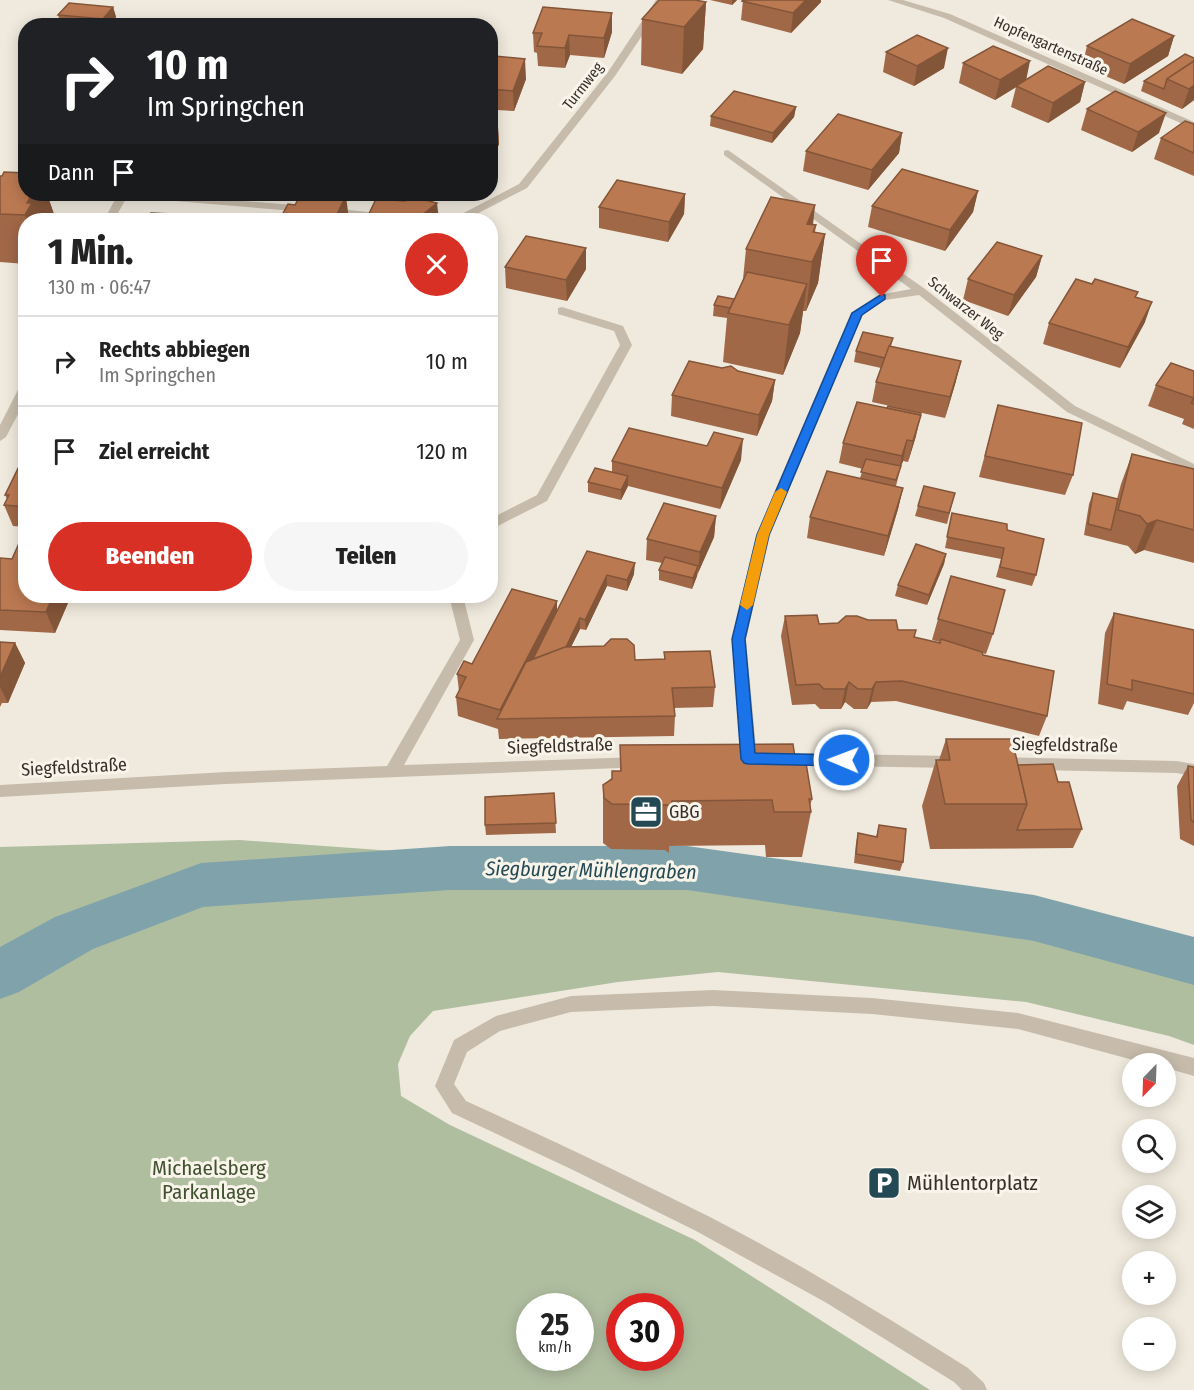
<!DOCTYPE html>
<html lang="de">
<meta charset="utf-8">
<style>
:root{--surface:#fff;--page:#f6f6f6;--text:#222;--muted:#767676;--line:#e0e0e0;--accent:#d93025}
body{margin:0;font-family:"Fira Sans Condensed",sans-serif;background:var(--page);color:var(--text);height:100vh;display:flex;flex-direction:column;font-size:22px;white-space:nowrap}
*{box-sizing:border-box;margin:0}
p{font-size:20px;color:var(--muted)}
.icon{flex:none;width:33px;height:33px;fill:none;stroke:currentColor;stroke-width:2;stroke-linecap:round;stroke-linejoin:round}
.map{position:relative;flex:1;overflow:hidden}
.details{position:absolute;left:18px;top:213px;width:480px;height:390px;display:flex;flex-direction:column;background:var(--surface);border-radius:24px;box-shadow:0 3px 15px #0003}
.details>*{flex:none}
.banner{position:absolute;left:18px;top:18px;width:480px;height:183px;border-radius:24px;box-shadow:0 3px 15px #0003;background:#202124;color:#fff;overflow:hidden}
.needle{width:39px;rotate:203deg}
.controls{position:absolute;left:1122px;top:1053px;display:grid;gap:12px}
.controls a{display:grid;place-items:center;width:54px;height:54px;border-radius:50%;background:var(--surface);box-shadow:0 3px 15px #0003;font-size:30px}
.speed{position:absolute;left:516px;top:1293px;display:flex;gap:12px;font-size:30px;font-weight:700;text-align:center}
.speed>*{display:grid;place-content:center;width:78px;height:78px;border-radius:50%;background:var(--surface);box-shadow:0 3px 15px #0003;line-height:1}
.speed small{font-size:15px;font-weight:400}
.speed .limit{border:9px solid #d22;background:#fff;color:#111}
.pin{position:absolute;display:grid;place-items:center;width:51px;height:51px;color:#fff;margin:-62px -26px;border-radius:50% 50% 50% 0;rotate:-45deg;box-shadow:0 0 6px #0007}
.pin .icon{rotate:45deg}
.me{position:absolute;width:66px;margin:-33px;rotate:271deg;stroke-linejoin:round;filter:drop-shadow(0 0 4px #0008)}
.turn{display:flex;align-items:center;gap:21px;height:126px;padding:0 30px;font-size:27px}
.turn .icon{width:78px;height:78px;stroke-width:2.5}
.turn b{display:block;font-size:42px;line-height:51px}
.then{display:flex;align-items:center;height:57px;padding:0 30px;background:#0003;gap:12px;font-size:22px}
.round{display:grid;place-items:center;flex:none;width:63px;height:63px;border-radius:32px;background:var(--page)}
.head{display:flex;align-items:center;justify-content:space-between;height:102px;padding:0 30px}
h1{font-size:36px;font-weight:800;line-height:45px}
.primary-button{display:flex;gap:12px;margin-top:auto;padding:12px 30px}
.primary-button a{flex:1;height:69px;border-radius:36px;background:var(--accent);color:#fff;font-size:24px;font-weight:800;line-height:69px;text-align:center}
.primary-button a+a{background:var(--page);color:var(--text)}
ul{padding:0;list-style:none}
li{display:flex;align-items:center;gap:18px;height:90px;padding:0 30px;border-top:2px solid var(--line)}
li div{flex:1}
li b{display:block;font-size:22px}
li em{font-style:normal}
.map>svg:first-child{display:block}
.green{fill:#b0bea0;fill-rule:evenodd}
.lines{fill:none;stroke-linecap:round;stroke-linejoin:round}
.canal{fill:#80a3ab;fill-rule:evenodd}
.minor{fill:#c7bcab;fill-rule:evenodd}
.wall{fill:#a16847}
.shaded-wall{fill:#835539}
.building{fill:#bb7952;stroke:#835539;stroke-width:1.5}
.route{fill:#1a73e8;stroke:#114b97;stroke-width:1.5}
.slow{fill:#f59e0b}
.labels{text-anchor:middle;stroke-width:6;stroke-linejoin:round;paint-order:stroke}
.far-street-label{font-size:15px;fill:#362f2a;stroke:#f8f4ea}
.street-label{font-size:18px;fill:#362f2a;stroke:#f8f4ea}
.poi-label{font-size:18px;fill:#362f2a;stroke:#f8f4ea;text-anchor:start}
.water-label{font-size:20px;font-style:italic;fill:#234a54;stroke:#f8f4ea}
.near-park-label{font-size:21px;fill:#415230;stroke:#f8f4ea}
.near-poi-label{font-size:21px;fill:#362f2a;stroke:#f8f4ea;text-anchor:start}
</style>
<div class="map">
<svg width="1194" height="1390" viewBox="0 0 1194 1390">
<rect width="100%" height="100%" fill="#f0eade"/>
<path class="green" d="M240 840 688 872 1028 932 1194 973V1045L1169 1036 1026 1002 718 972 618 982 433 1011 410 1036 398 1064 401 1096 450 1125 695 1240 930 1390H0V847ZM530 1306H580V1358H530ZM670 1306V1358H620V1306Z"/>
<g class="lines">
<path class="canal" d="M450 846H687L1034 895 1194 937V985L1034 941 687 890H450L203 907 93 949 19 992 0 999V947L55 917 201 863Z"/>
<g class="minor">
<path d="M656 0H666L615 76 527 188 465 220H453L454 218 519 184 608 72Z"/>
<path d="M888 0H903L950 14 1194 122V129L944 18Z"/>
<path d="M728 150 925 289 1075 406 1194 464V473L1067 412 919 295 885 300 862 315 770 535 746 639 757 759 754 763 749 765 744 763 741 759 732 639 756 535 851 313 878 295 911 289 724 155V151Z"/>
<path d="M118 194H160L306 206 311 209 306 212 127 197 114 220H104Z"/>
<path d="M330 208 387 214 392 217 387 220 326 213V209Z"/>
<path d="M562 307 623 326 632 345 547 501 490 530V519L537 495 620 345 614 331 558 314V308Z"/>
<path d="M26 382V399L6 437 0 441V425L20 386Z"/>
<path d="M449 596H463L474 640 404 765 639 757 645 759 647 763 645 767 226 784 0 797V785L226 772 387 766 460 640Z"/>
<path d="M774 753 954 756 960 758 962 762 960 766 954 768 774 765 769 763 766 759 769 755Z"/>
<path d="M999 757 1176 761 1194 764V776L1176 773 999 769 993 767 991 763 993 759Z"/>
<path d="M713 990 872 998 1018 1013 1194 1058V1076L1166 1068V1064H1148L1018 1029 872 1014 713 1006 571 1012 500 1031 467 1052 454 1084 466 1101C547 1138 628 1176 708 1216 798 1262 883 1315 968 1368L984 1383 987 1390H962L954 1382 825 1302 696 1231 573 1170 452 1113 435 1086 454 1040 496 1016 571 996Z"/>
</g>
</g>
<g class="wall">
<path d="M710 0H737L732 5Z"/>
<path d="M743 0H821V2L791 33 741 20Z"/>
<path d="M706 2 703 49 682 74 641 65 642 19Z"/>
<path d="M113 7 116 17 109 26 61 25 58 15Z"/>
<path d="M612 32 604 58 570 55 565 68 538 66 537 53 534 52 533 33Z"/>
<path d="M1174 36 1168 56 1124 84 1082 66 1087 46Z"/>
<path d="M886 52 944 68 914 86 883 72Z"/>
<path d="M1194 58V100L1182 109 1141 91 1144 81Z"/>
<path d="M490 63 526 79 514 111 497 110 499 144 490 166Z"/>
<path d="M963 63 1026 80 1085 82 1080 102 1048 123 1011 107 1016 87 995 100 959 83Z"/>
<path d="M796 107 794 117 772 143 710 126 711 116Z"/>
<path d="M1087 109 1159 133 1132 152 1081 130Z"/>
<path d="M1194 124V176L1154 159 1161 138Z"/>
<path d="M902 133 899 153 868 190 803 171 806 151Z"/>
<path d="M0 176 47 194 56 220H26V264L0 262Z"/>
<path d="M978 191 973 212 945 251 868 227 872 206Z"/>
<path d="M685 194 684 214 668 242 599 228V207Z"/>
<path d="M295 205 349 220H282L281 217Z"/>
<path d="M815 205 813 225H816L815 232 825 234 818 283 806 311H803L800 333 783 375 723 362 727 318 713 316 714 305 734 299 743 279 746 249Z"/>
<path d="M586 248V269L567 301 506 288 505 267Z"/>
<path d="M1042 256 1036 277 1008 316 963 300 968 279Z"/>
<path d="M1136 297 1145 322 1120 368 1043 344 1049 323Z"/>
<path d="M893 338 891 346 956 381 945 418 872 402 876 382 881 368 854 362 856 351Z"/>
<path d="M738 371 775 380 772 401 757 436 671 416 672 395Z"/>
<path d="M1194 371V429L1182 424 1184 419 1148 406 1156 385Z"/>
<path d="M998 405 1073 475 1065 495 979 477Z"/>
<path d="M916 436 908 462 903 461 901 466 896 486 903 488 898 509 884 556 807 538 810 517 860 478 863 469 839 463 843 443Z"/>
<path d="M26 452V527L13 526 4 505 7 499 5 495Z"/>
<path d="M1132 454 1194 469V563L1144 550 1135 554 1128 546 1084 535 1089 504 1093 493 1117 499 1121 484Z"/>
<path d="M741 460 720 509 628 486 621 500 588 492V482L612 472V461Z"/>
<path d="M955 493 947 524 915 516 918 506Z"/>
<path d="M952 513 1007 530 1036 575 1032 586 996 577 1001 559 945 548Z"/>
<path d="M716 516 714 537 698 573V572L697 576 692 589 659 580V570L662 563 646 560 647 539Z"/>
<path d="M587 551 634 574 627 591 607 586 586 630 580 629 571 647 635 660 664 659V652L715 687 713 707 674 708 675 716 674 736 499 739 498 729 458 716 456 697 459 691 457 674 557 601V611Z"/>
<path d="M946 554 944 564 927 605 895 596 898 585Z"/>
<path d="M0 558 12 559 26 596H71L55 633 0 630Z"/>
<path d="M1114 613 1194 630V703L1188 715 1127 701 1123 710 1098 704 1105 633Z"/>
<path d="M785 616 819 624 838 623 868 620 898 630 914 637 940 643V642L932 640 938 619 993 634 986 654 982 653 983 655 1047 716 1039 736 896 701 871 702 867 709H854L845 702 841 709H820L815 704 792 705 781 636Z"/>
<path d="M0 642 15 643 25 663 8 703H2L0 707Z"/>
<path d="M946 739 1018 765 1058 782 1082 829 1073 848 930 849 922 806 936 760H939Z"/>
<path d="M620 745 796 764 812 799 810 806 811 812 802 857H766L765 845 669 846V853L665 850 611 849 603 843V785L620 771Z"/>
<path d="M1188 766 1194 767V846L1180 839 1177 786Z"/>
<path d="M554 793 556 833 486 835 485 825Z"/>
<path d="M879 825 903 862 900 871 854 863 856 843 858 833 876 837Z"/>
</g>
<g class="shaded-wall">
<path d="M732 0H737L732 5Z"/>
<path d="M806 0H821V2L791 33 793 13Z"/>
<path d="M706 2 703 49 682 74 684 27Z"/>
<path d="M113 7 116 17 109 26H105L103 19Z"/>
<path d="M612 13V32L604 58V38Z"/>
<path d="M569 35 570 55 565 68V48Z"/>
<path d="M1174 36 1168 56 1124 84 1130 64Z"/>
<path d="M948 48 944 68 914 86 917 66Z"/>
<path d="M525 59 526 79 514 111 513 91Z"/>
<path d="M1030 61 1026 81 995 100 1000 80Z"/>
<path d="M1085 82 1080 102 1048 123 1053 103Z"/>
<path d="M1194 85V100L1182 109 1189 89Z"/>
<path d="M496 96 499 144 490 166V110Z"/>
<path d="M796 107 794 117 772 143 773 133Z"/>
<path d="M1166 113 1159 133 1132 152 1138 132Z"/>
<path d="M902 133 899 153 868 190 872 170Z"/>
<path d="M978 191 973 212 945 251 950 230Z"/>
<path d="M32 194H47L56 220H27L25 215 27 203Z"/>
<path d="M685 194 684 214 668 242 669 222Z"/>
<path d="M346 196 349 220H334Z"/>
<path d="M437 203 439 220H416Z"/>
<path d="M815 205 809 254 807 224Z"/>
<path d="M825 234 818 283 806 311 812 262Z"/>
<path d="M586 248V269L567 301 566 280Z"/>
<path d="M1042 256 1036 277 1008 316 1014 295Z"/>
<path d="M807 284 800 333 783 375 789 325Z"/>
<path d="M1152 302 1145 322 1120 368 1128 347Z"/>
<path d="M961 361 956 381 945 418 950 397Z"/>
<path d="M775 380 772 401 757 436 759 415Z"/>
<path d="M921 415 916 436 908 462 913 441Z"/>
<path d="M743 439 741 460 720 509 722 488Z"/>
<path d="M907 440 903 461 897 477 902 456Z"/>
<path d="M628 476V486L621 500V490Z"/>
<path d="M903 488 898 509 884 556 888 536Z"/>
<path d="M716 516 714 537 698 573 700 552Z"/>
<path d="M1157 520 1144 550 1135 554 1147 524Z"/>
<path d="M946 554 944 564 927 605 929 595Z"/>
<path d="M635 563 634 574 627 591V580Z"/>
<path d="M698 566 697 576 692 589 693 578Z"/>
<path d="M607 575V586L586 630 585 620Z"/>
<path d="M53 596H71L55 633 46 612Z"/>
<path d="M557 601V621L565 649 580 618V629L565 659 501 719 500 710Z"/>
<path d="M15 643 25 663 8 703 0 687V677Z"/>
<path d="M849 682 845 702 841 709 845 689Z"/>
<path d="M876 682 871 702 867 709 872 689Z"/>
</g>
<g class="building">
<path d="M659 0H695L706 2 684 27 642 19Z"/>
<path d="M743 0H806L793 13 742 1Z"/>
<path d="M69 3 113 7 103 19 58 15Z"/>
<path d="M543 7 612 13 604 38 569 35 565 48 537 46 542 33H533Z"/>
<path d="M1132 19 1174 36 1130 64 1087 46Z"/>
<path d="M917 35 948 48 917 66 886 52Z"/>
<path d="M993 46 1030 61 1000 80 963 63Z"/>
<path d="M1185 54 1194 58V61L1167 79 1164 89 1144 81Z"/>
<path d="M494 56 525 59 513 91 490 89V63Z"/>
<path d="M1194 61V85L1189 89 1167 79Z"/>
<path d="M1048 66 1085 82 1053 103 1016 86Z"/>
<path d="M734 91 796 107 773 133 711 116Z"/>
<path d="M1115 91 1166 113 1138 132 1087 109Z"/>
<path d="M490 95 496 96 490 110Z"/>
<path d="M838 114 902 133 872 170 806 151Z"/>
<path d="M1185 121 1194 124V153L1161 138Z"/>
<path d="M902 169 978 191 950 230 872 206Z"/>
<path d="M4 172 26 173V194H32L27 203H32L25 215 0 214V176H2Z"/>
<path d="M617 180 685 194 669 222 599 207Z"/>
<path d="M301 194H313L346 196 334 220H314L281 217 288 204 295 205Z"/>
<path d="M410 196 437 203 416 220H366L376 199 405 201Z"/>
<path d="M771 197 815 205 807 224 816 225 813 232 825 234 812 262 746 249Z"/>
<path d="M151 213 190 215 187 220H147Z"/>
<path d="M526 236 586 248 566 280 505 267Z"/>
<path d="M997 242 1042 256 1014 295 968 279Z"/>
<path d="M747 272 807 284 789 325 728 313Z"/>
<path d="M1076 279 1092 284 1095 279 1138 292 1135 297 1152 302 1128 347 1049 323Z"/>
<path d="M718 296 734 299 730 308 714 305Z"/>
<path d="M863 332 893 338 885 358 856 351Z"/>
<path d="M889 346 961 361 950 397 876 382Z"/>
<path d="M689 361 722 368 731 366 738 371 775 380 759 415 672 395Z"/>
<path d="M1171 363 1194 371V404L1191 403 1194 398 1156 385Z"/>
<path d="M857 402 921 415 913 441 907 440 902 456 843 443Z"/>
<path d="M998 405 1082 423 1073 475 985 456Z"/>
<path d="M888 406 921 413 920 415 887 408Z"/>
<path d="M629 428 707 446 714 432 743 439 722 488 612 461Z"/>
<path d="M26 452V507L4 505 9 495H5Z"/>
<path d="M1132 454 1194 469V530L1157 520 1147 524 1140 516 1118 510Z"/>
<path d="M866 459 901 466 896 480 861 472Z"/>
<path d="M595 468 628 476 621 490 588 482Z"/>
<path d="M827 471 903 488 888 536 810 517Z"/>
<path d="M924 486 955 493 949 513 918 506Z"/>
<path d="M1093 493 1118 499 1111 530 1088 524Z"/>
<path d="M664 503 716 516 700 552 647 539Z"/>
<path d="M952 513 1007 524V530L1044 539 1036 575 1000 567 1004 548 947 537Z"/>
<path d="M24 532H26V596H53L46 612 0 610V558L12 559Z"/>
<path d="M916 544 946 554 929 595 898 585Z"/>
<path d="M587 551 635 563 627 580 607 575 585 620 580 618 566 647 533 659Z"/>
<path d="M665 557 698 566 693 578 659 570Z"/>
<path d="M951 576 1005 590 993 634 938 619Z"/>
<path d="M512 589 557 601 500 710 456 697 466 677 457 674 464 661 472 664Z"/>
<path d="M1114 613 1194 630V694L1132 680V690L1107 684Z"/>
<path d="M817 615 819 624 838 623 846 616H857L868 620H896L898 630H916L914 637 940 643 941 639 982 652 983 655 1054 671 1047 716 902 681 876 682 872 689H858L849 682 845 689H824L819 684 796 685 785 616Z"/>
<path d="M611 639H627L634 645 635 660 665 659 664 652 710 651 715 687 672 688 675 716 497 719 526 662 565 647 604 646Z"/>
<path d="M0 642 15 643 0 677Z"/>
<path d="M946 739H1012L1027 804H945L936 760H950Z"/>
<path d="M793 744 796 764 806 763 812 799H809L811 812H774L772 800 672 801V808L668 805 612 804 604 798 603 785 612 779V771H621L620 745Z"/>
<path d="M1053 764 1058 782H1069L1082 829 1017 830 1027 804 1018 765Z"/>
<path d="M1188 766 1194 767V822L1191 820Z"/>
<path d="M554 793 556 823 485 825V797Z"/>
<path d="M879 825 906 829 903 862 856 854 858 833 877 837Z"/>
</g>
<path class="route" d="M882 294 885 295V299L862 315 769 535 745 639 755 753 844 755 849 756 851 760 849 765 844 766 748 764 744 763 741 759 732 639 757 535 852 313Z"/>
<path class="slow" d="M781 488 787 492 769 535 753 605 747 610 740 605 757 535 775 492Z"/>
<defs>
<g id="office-square" transform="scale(1.725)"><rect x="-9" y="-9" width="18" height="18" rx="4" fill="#234a54" stroke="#f8f4ea"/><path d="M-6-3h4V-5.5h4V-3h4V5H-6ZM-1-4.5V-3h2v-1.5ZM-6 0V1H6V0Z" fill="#fff"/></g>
<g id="parking-square" transform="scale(1.725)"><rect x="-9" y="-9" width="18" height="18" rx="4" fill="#234a54" stroke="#f8f4ea"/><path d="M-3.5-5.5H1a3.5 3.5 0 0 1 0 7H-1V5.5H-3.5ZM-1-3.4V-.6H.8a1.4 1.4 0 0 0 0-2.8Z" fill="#fff"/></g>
</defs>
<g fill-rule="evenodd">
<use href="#office-square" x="646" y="812"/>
<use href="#parking-square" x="884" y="1183"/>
</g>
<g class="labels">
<g class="far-street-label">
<text transform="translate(1051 46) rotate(24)" y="5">Hopfengartenstraße</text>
<text transform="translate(583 86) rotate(-52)" y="5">Turmweg</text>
<text transform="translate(966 308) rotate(38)" y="5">Schwarzer Weg</text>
</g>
<g class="street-label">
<text transform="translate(1065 745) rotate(1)" y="6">Siegfeldstraße</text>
<text transform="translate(560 746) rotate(-2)" y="6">Siegfeldstraße</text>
<text transform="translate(74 767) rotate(-3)" y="6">Siegfeldstraße</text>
</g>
<g class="poi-label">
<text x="669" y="818">GBG</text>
</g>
<g class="water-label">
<text transform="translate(591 870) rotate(1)" y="7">Siegburger Mühlengraben</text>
</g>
<g class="near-park-label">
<text x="209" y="1175">Michaelsberg<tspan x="209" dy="24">Parkanlage</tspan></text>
</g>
<g class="near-poi-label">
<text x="907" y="1190">Mühlentorplatz</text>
</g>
</g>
</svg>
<div class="controls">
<a><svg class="needle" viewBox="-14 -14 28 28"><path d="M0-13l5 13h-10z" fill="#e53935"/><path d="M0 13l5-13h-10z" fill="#767676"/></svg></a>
<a><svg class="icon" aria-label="search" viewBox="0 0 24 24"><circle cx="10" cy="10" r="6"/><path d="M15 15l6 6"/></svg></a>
<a><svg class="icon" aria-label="layers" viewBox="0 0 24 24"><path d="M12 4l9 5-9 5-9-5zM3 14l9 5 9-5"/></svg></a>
<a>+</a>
<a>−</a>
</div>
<div class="speed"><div>25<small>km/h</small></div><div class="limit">30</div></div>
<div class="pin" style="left:882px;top:297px;background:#d93025"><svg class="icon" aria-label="arrive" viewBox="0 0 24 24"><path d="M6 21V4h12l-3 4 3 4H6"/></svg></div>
<svg class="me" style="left:844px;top:760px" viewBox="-20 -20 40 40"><circle r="17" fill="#1a73e8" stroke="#fff" stroke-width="3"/><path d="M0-11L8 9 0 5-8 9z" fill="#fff"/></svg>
<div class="banner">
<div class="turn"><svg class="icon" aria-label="right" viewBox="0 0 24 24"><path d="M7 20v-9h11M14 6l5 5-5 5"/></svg><div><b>10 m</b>Im Springchen</div></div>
<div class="then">Dann<svg class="icon" aria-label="arrive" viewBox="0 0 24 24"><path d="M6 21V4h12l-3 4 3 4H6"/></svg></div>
</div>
<section class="details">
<div class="head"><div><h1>1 Min.</h1><p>130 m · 06:47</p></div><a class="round" style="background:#d93025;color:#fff"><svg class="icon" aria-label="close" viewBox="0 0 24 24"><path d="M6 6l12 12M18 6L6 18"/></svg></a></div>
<ul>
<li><svg class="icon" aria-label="right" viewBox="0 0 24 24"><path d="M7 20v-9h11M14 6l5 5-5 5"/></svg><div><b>Rechts abbiegen</b><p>Im Springchen</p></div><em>10 m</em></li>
<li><svg class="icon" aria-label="arrive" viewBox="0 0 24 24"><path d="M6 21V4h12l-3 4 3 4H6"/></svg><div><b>Ziel erreicht</b></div><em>120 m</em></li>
</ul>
<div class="primary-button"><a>Beenden</a><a>Teilen</a></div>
</section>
</div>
